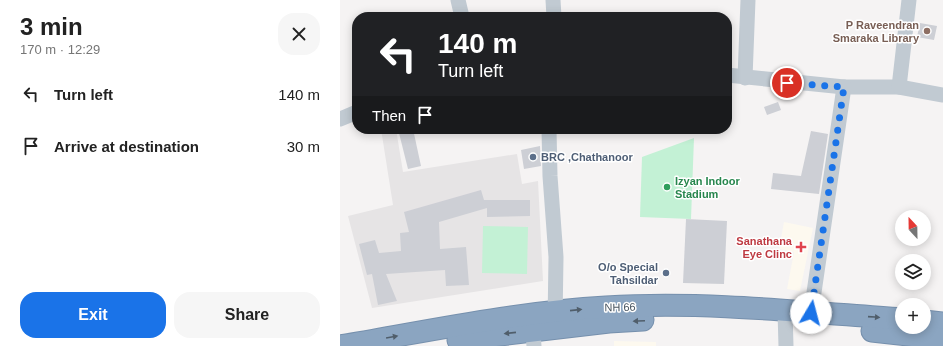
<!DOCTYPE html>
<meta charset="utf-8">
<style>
:root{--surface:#fff;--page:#f6f6f6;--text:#222;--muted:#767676;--accent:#1a73e8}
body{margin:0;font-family:Helvetica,sans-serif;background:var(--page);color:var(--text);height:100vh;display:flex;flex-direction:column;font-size:15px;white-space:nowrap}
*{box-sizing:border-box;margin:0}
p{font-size:13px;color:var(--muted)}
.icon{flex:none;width:22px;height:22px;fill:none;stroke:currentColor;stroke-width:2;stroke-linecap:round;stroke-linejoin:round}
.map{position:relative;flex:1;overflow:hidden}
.drawer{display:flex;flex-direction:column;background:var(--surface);width:340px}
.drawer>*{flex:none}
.banner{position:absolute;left:12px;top:12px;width:380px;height:122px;border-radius:16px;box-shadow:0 2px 10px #0003;background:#202124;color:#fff;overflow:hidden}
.needle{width:26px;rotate:338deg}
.tools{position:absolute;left:555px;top:210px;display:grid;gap:8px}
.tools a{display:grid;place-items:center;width:36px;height:36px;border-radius:50%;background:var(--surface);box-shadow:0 2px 10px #0003;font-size:20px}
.pin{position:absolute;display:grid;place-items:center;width:34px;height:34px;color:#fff;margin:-17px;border:2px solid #fff;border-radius:50%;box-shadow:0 1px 4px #0007}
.me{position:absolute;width:44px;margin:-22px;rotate:8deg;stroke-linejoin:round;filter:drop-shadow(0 0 3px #0008)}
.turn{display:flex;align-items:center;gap:14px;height:84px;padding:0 20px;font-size:18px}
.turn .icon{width:52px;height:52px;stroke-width:2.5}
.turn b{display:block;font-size:28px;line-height:34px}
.then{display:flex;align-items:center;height:38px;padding:0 20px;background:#0003;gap:8px;font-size:15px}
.round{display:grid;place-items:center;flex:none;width:42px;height:42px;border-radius:16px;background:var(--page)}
.summary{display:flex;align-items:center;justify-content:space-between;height:68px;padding:0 20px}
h1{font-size:24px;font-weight:700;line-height:30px}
.primary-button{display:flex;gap:8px;margin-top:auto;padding:8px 20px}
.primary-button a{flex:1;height:46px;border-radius:16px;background:var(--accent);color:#fff;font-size:16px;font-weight:700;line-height:46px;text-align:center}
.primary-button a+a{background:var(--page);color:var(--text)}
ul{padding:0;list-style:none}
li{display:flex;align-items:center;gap:12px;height:52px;padding:0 20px}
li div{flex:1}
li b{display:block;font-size:15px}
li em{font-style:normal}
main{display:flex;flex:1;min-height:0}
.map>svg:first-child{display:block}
.commercial{fill:#fdf9ef}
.education{fill:#e6e4e5}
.green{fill:#c3f1d5}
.building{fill:#cdcfd5}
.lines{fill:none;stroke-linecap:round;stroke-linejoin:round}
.highway-casing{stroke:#7690ad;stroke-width:23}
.minor{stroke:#c1cad2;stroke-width:15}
.highway{stroke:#8ba5c1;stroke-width:21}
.oneway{fill:#505e6b}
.route{stroke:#1a73e8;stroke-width:7;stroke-dasharray:0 12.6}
.education-dot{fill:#8d6e63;stroke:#fff;stroke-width:1.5}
.service-dot{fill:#5c6f8a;stroke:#fff;stroke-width:1.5}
.leisure-dot{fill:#2e9e5b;stroke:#fff;stroke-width:1.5}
.health-dot{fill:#e0444e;stroke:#fff;stroke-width:1.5}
.labels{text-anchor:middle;stroke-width:3;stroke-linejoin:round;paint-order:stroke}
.education-label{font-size:11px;font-weight:bold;fill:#785e54;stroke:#fff;text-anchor:end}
.service-label{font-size:11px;font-weight:bold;fill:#4e5e75;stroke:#fff;text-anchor:start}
.leisure-label{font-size:11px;font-weight:bold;fill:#27864d;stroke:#fff;text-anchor:start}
.health-label{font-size:11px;font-weight:bold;fill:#be3a42;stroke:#fff;text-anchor:end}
.street-label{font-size:11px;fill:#4a5661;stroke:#fff}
</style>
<main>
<section class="drawer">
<div class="summary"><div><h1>3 min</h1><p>170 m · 12:29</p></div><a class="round"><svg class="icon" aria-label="close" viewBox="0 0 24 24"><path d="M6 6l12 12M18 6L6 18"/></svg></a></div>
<ul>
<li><svg class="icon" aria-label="left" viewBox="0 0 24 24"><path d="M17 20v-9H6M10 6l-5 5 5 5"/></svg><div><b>Turn left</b></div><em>140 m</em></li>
<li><svg class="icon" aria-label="arrive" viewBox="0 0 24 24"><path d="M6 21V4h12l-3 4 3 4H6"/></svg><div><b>Arrive at destination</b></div><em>30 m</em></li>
</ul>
<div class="primary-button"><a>Exit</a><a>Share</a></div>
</section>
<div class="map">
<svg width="603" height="346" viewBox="0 0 603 346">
<rect width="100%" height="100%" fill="#f5f3f3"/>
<g class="commercial">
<path d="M444 222 473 228 460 291 447 289 454 252 439 249Z"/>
<path d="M274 341 316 342V346H274Z"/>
</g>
<path class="education" d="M41 129H56L63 172 177 154 182 184 198 181 203 281 32 308 8 216 53 205Z"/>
<g class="green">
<path d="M354 138 351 219 300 217 302 157Z"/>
<path d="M143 226 188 227 187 274 142 273Z"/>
</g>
<g class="building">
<path d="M580 23 597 26 594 40 577 37Z"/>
<path d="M438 102 441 110 427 115 424 107Z"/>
<path d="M58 129H73L81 166 68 169Z"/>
<path d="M471 131 488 134 479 194 431 189 433 173 461 176Z"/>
<path d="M200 146 201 166 184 169 181 150Z"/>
<path d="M141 190 144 200H190V216L147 217V208L99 222 100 249 126 247 129 285 106 286 105 270 46 274 57 301 38 305 32 274 27 275 19 244 35 240 39 253 61 251 60 233 69 232 64 212Z"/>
<path d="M346 219 387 221 384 284 343 283Z"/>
</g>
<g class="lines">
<g class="highway-casing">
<g id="highway">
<path d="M584 321 603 323"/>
<path d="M532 331 603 339"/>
<path d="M118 340 269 322 303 320"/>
<path d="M0 346C88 331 177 312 266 307 364 301 464 312 562 319"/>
</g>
</g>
<g class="minor">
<path d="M118 0 122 17"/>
<path d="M213 0 214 17"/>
<path d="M387 75 504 87H559L603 95"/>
<path d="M405 78 408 0"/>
<path d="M559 87 569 0"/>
<path d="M0 119 17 112"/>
<path d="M209 129 210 176 216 257 215 322"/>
<path d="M445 311 446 346"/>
<path d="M471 313 504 87"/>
<path d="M192 321 194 346"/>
</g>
<use href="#highway" class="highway"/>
</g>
<defs><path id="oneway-solid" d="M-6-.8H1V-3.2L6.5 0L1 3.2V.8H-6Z"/></defs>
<g class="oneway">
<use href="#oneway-solid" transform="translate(236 310) rotate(-6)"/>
<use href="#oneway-solid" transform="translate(534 317) rotate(4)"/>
<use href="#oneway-solid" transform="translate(299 321) rotate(178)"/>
<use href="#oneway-solid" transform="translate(170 333) rotate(174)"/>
<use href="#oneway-solid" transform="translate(52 337) rotate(-10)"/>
</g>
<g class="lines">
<path class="route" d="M447 83 504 87 471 313"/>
</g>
<circle class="education-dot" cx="587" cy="31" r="4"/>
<g class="service-dot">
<circle cx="193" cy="157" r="4"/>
<circle cx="326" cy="273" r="4"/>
</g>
<circle class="leisure-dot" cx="327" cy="187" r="4"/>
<path class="health-dot" d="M459 241h4v4h4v4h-4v4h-4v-4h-4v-4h4z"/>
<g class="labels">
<g class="education-label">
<text x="579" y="29">P Raveendran<tspan x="579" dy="13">Smaraka Library</tspan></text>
</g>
<g class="service-label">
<text x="201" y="161">BRC ,Chathanoor</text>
<text x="318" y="271" text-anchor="end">O/o Special<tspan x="318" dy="13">Tahsildar</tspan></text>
</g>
<g class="leisure-label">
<text x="335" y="185">Izyan Indoor<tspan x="335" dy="13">Stadium</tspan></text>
</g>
<g class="health-label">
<text x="452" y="245">Sanathana<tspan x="452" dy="13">Eye Clinc</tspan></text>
</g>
<g class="street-label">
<text transform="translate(280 307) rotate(-1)" y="4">NH 66</text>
</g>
</g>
</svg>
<div class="tools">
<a><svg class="needle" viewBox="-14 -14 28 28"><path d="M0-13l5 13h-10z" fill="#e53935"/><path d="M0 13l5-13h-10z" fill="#767676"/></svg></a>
<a><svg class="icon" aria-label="layers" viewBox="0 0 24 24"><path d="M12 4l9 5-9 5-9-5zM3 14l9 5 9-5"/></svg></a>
<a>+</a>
</div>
<div class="pin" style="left:447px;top:83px;background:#d93025"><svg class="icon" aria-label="arrive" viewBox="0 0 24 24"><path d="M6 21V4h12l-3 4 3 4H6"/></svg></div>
<svg class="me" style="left:471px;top:313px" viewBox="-20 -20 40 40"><circle r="19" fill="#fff"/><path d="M0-13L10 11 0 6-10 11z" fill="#1a73e8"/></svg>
<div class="banner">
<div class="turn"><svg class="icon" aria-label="left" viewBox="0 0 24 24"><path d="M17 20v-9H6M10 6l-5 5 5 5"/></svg><div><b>140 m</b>Turn left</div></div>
<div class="then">Then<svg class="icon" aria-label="arrive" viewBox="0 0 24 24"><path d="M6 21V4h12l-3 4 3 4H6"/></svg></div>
</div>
</div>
</main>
